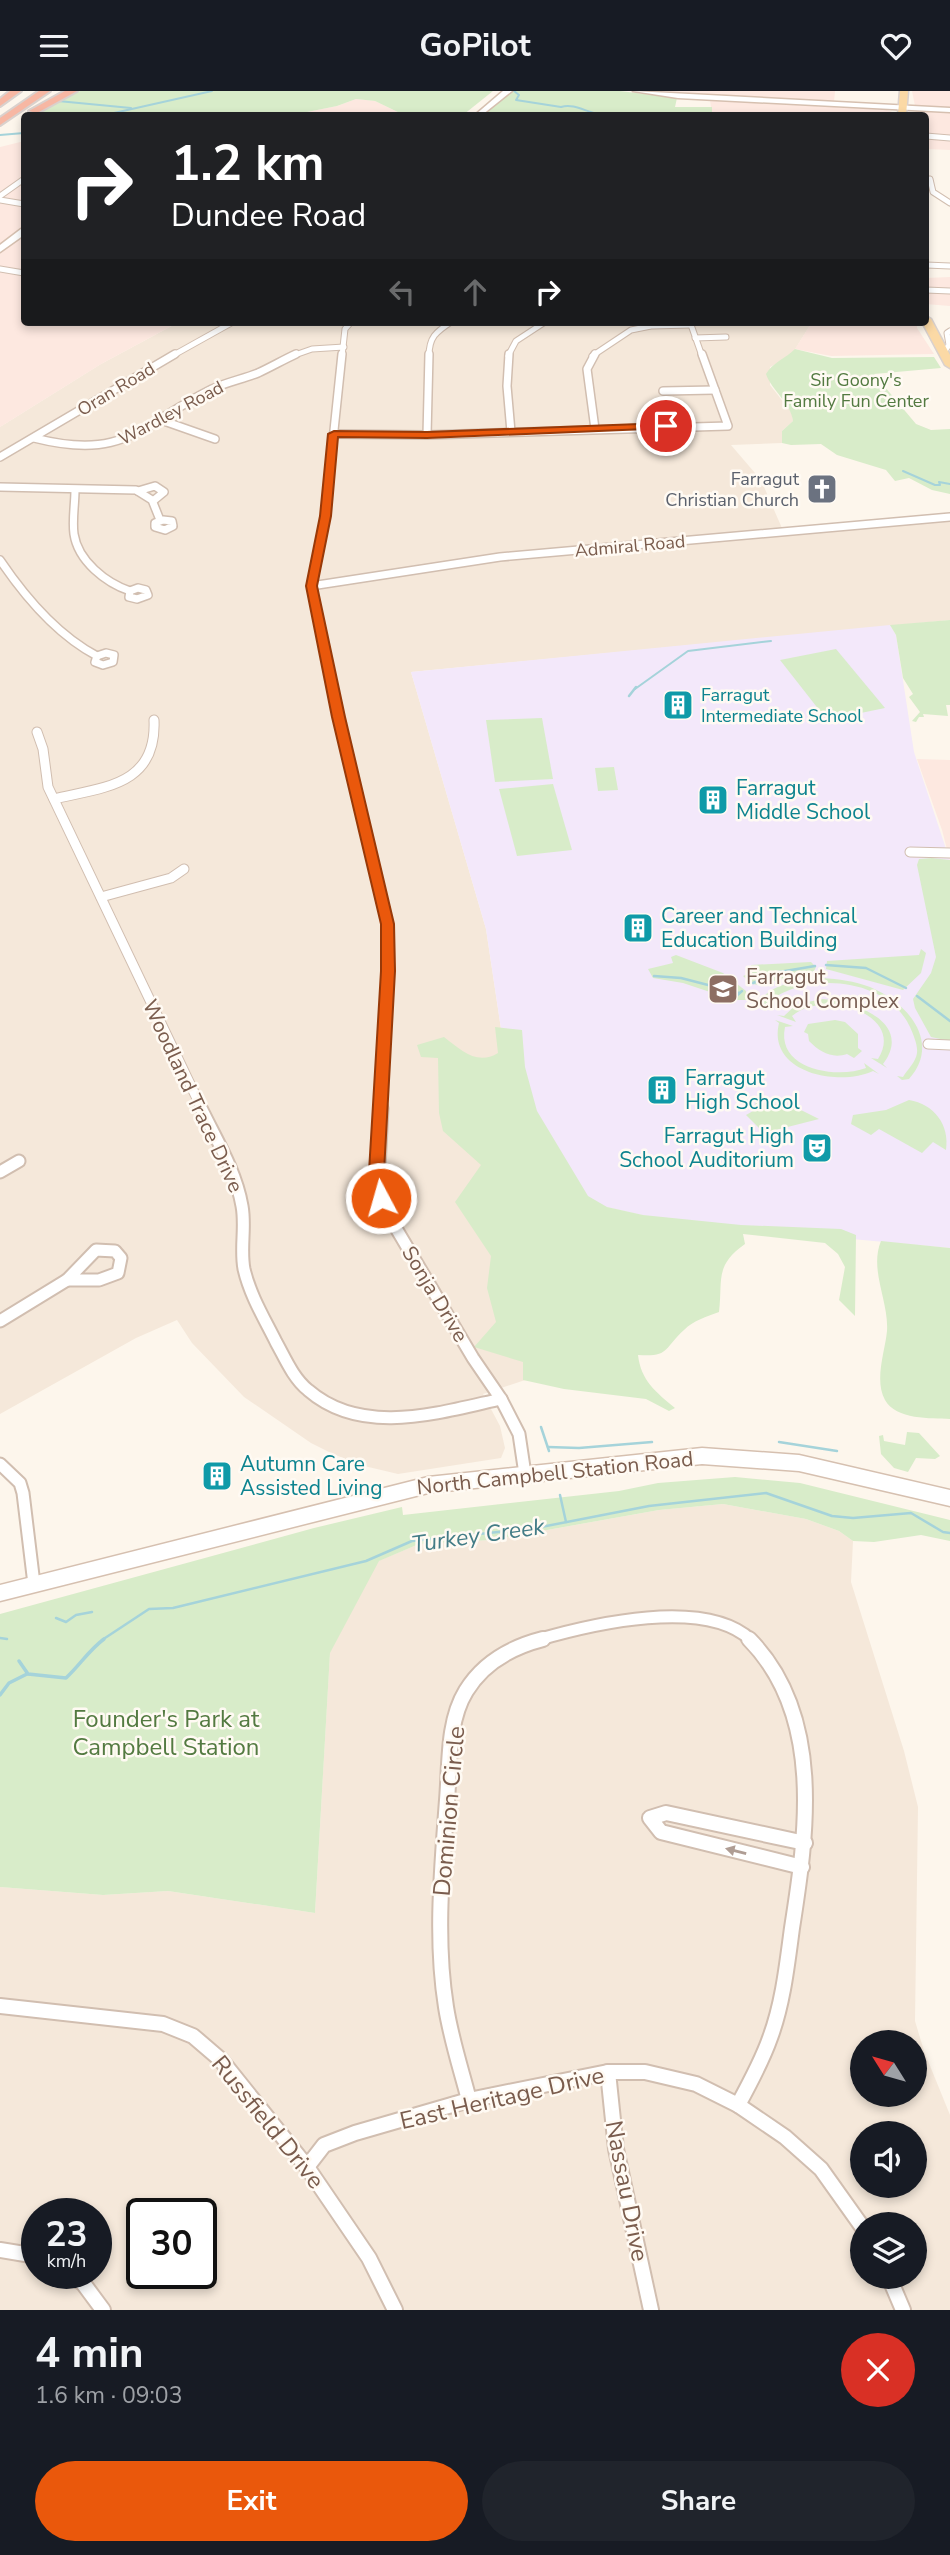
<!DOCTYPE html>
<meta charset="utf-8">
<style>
:root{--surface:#171b24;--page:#20242c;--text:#f1f3f6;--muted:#9ea1a6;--accent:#ea580c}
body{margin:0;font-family:"Nunito Sans",sans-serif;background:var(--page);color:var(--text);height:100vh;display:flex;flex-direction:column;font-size:26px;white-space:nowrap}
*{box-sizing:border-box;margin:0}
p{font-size:23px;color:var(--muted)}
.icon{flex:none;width:38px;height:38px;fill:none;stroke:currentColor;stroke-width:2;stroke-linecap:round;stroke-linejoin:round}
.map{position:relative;height:2219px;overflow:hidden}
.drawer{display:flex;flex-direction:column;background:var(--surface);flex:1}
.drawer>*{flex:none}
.hud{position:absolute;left:21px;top:21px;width:908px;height:214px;border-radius:7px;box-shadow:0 4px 10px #0003;background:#202124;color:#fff;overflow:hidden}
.needle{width:46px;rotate:307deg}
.tools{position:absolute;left:850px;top:1939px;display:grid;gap:14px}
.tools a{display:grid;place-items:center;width:77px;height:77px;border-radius:50%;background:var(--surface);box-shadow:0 4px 10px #0003;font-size:35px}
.speed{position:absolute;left:21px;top:2107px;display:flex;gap:14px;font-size:35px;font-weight:700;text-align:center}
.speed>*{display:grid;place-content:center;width:91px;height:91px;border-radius:50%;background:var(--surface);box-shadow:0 4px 10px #0003;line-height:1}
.speed small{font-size:18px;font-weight:400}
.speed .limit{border:4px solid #111;border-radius:10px;background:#fff;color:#111}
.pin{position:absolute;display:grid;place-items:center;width:60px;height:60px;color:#fff;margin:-30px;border:4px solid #fff;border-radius:50%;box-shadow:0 2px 7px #0007}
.me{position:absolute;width:77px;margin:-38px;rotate:354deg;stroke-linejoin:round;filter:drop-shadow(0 0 5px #0008)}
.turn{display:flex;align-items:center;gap:24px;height:147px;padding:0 35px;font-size:32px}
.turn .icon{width:91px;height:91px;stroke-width:2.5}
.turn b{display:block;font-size:49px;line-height:60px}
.lanes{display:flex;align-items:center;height:66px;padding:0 35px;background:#0003;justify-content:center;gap:35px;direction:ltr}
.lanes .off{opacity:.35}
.round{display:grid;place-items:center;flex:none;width:74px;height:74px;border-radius:37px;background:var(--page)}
.summary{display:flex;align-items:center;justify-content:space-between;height:119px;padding:0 35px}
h1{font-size:42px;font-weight:700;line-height:52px}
.button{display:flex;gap:14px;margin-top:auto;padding:14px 35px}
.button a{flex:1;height:80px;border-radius:42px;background:var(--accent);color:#fff;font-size:28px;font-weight:700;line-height:80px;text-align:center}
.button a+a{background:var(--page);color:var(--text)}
header{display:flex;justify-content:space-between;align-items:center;height:91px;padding:0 35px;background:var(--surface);font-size:32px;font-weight:700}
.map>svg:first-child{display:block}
.residential{fill:#f5e8da;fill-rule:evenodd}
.commercial{fill:#fde8e0}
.education{fill:#f3e8fa}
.green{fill:#d8ecc9}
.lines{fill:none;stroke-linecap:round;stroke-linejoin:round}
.stream-far2{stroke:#a5d3da;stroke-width:2}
.stream-far1{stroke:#a5d3da;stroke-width:2.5}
.stream{stroke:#a5d3da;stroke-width:3.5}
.street-far4-casing{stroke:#d1beb0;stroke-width:7}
.street-far3-casing{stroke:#d1beb0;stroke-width:10}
.street-far2-casing{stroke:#d1beb0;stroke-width:11}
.street-far1-casing{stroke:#d1beb0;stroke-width:15}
.street-casing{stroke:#d1beb0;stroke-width:18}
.secondary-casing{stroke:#d6c0b0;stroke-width:3}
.primary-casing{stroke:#dad1cd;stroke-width:3}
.highway-casing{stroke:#dad1cd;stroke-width:4}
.street-far4{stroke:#fff;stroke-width:5}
.street-far3{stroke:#fff;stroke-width:7}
.street-far2{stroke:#fff;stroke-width:9}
.street-far1{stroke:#fff;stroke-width:11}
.street{stroke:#fff;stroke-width:14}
.secondary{fill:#fff;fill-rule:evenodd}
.primary{fill:#fbd9a5;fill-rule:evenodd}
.highway{fill:#f7b7a3;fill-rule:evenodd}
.oneway{fill:#af9d94}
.route{fill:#ea580c;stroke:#983908;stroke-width:2}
.labels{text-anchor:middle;stroke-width:5;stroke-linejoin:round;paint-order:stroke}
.far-park-label{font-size:18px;fill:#537a41;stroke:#fffaf3}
.far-street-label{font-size:18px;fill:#7a5c4d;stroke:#fffaf3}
.far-worship-label{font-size:18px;fill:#5b616d;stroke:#fffaf3;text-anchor:end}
.far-culture-label{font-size:18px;fill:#0d838f;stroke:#fffaf3;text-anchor:start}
.culture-label{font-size:21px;fill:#0d838f;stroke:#fffaf3;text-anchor:start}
.education-label{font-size:21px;fill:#785e54;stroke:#fffaf3;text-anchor:start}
.street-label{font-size:21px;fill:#7a5c4d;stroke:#fffaf3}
.water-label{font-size:23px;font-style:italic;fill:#437c86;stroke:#fffaf3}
.near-park-label{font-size:24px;fill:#537a41;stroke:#fffaf3}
.near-street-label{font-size:24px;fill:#7a5c4d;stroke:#fffaf3}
</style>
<header><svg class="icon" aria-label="menu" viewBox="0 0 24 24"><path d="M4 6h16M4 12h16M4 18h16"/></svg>GoPilot<svg class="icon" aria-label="heart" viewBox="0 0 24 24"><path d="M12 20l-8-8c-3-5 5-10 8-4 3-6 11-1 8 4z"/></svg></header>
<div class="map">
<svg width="950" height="2219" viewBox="0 0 950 2219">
<rect width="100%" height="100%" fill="#fdf6ec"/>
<g class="residential">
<path d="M179 231H812L794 260 782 270 770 276V294L792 322 793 330 782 340V352L731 354 761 389 785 444 950 429V529L411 581 486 838 504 958 531 1287 483 1303 500 1335 505 1357 501 1367 398 1383 360 1374 331 1362 311 1352 244 1306 192 1252 177 1229 136 1247 0 1323V336L101 273Z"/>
<path d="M723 1413 806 1428 839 1440 853 1450 851 1491 904 1660 918 1716 915 1930 924 1960 950 2024V2219H0V1796L103 1804 168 1800 315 1822 330 1561 378 1470 419 1453 491 1449 659 1419ZM863 1951H915V2004H863ZM863 2042H915V2095H863ZM37 2123H96V2182H37ZM142 2123H201V2182H142ZM863 2133H915V2186H863Z"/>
</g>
<g class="commercial">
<path d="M655 0H835L834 11Z"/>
<path d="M912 0H950V18L915 15Z"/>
<path d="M356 8 375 10 404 24H292L337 15Z"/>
<path d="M710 9 887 19 895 22V24H712Z"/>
<path d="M916 20 950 21V59L926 58V24H912Z"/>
<path d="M24 50V231H179L101 273 0 336V56Z"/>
<path d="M950 186V215L926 213V187Z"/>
<path d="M812 231H917V237L934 263 831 265 795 258Z"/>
<path d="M917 668 950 669V770L942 739Z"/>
</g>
<path class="education" d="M890 534 896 544 914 661 950 770V1157L678 1132 574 1109 504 958 486 838 411 581Z"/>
<g class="green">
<path d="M80 0H493L463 24H404L375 10 356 8 337 15 292 24H34Z"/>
<path d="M514 0H620L677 7 675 16H712V23L482 24Z"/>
<path d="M795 258 832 267 934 266 941 277 874 283 916 333 931 339 950 338V403L932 399 909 387 895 390 886 379 837 364 821 353 791 354 782 352V340L793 330C791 312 772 300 766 283 772 272 786 267 795 258Z"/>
<path d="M950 529V614H946L948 625 923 623 924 626H919L916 631 912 630 920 621 909 606 913 603 903 587 896 544 890 534Z"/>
<path d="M836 558 885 617 827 629 780 569Z"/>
<path d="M542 627 553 688 495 691 486 629Z"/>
<path d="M614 676 618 699 598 700 595 677Z"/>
<path d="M553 693 572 759 517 765 499 698Z"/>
<path d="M932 767 950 769V950L931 946 915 917 913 908 931 882 936 866 917 774 919 768Z"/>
<path d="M921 858 926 862 921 882 903 899 826 878 827 870 919 864Z"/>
<path d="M676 864 723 882 746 900V909H734L683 892 653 887 648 878 673 872 671 866Z"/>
<path d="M811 871 816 876 814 880 759 894 752 893 743 885 753 881 751 874Z"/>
<path d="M822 887C839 888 854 890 870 896 907 911 942 951 909 988L902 989 897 985 903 986C907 979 916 971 917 962 918 954 913 943 910 936 886 884 800 879 762 916L766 920 756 915C769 893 798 888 822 887Z"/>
<path d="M823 908C855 910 914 932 883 973L887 977 871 967 878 968C906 924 826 897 792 925L796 931 777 924 784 925 797 913Z"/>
<path d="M775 929 793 935 785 936C776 979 837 988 866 977L864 972 879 983 873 980C839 996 767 982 779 932Z"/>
<path d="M835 929 845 931 858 943V957L862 960 854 967 847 963C832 968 820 961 809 950L808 943 804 941 808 933Z"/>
<path d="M495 936 522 939 525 976 537 1020 588 1105 607 1116 643 1124 741 1134 841 1138 856 1144 855 1225 839 1209 845 1176 838 1163 825 1152 743 1143 745 1153C714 1175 723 1189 719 1221 706 1226 694 1229 684 1239 663 1258 670 1266 638 1264 641 1290 656 1301 675 1317L669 1320 646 1308 564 1298 523 1289V1271L474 1256 496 1231 487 1197 491 1165 455 1111 481 1074 443 1040 439 1022 438 967 421 966 417 954 444 946C461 959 477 975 498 962Z"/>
<path d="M909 1009C934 1013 950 1034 946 1059L933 1051 922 1062 879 1038 871 1044 851 1033 853 1024 886 1019Z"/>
<path d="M756 1011 795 1016 819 1028 764 1042 746 1024 753 1020Z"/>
<path d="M881 1150 950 1157V1328C931 1327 896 1329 885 1309 874 1289 885 1261 887 1240 889 1210 869 1179 881 1150Z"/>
<path d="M907 1341 919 1342 940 1365 935 1368 916 1367 908 1381 894 1377 881 1363 882 1372 879 1345 883 1344 884 1350 905 1354Z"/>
<path d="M735 1386 800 1392 950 1429V1450L921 1444 874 1451 853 1450 839 1440 806 1428 723 1413 659 1419 491 1449 419 1453 379 1470 330 1562 315 1822 168 1800 103 1804 0 1796V1523L314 1437 402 1416 403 1424 619 1400 658 1392Z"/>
</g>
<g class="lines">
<g class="stream-far2">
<path d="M514 0 519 4 516 9 561 16C575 12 587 22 600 23 614 24 627 21 641 24"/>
<path d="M58 10 131 17"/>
<path d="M105 24 212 0"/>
<path d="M0 44 24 42"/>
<path d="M903 380 935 394H940L939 391 950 393"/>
<path d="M635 598 688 560 771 550"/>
</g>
<g class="stream-far1">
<path d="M629 605 636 596"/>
<path d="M826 874 866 877 906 897"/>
<path d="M654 885 681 887 739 902"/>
<path d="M753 892 779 881 815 875"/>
<path d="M917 905 950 930"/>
<path d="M734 907 742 900"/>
<path d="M541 1336 549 1360"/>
<path d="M779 1351 837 1360"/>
<path d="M548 1356 579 1357 652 1351"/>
<path d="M560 1404 566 1431"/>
<path d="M56 1527 66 1531 76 1524 92 1521"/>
<path d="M0 1547 7 1548"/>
<path d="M102 1549 149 1518 173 1517 366 1470 412 1450 536 1437 649 1415 766 1402 832 1425 853 1427 911 1422 943 1441 950 1442"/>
</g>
<g class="stream">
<path d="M19 1570 28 1583 66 1587C80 1574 89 1559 104 1548"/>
<path d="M0 1604 9 1592 27 1583"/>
</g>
<g class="street-far4-casing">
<g id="street-far4">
<path d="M926 45 950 47"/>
<path d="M930 88 933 101 950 112"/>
<path d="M0 105 24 88"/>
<path d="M0 109 24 113"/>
<path d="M926 174 950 175"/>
<path d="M0 178 24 182"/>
<path d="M926 199 950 200"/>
<path d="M690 231 702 265"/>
<path d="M695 247 726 246"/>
<path d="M944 261 949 254 947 242 950 240"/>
<path d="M172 265 233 231"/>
<path d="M292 265 312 258 344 256"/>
<path d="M342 265 345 238 351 231"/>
<path d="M429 265C429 246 436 241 451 231"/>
<path d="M508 265 516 250 545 231"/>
<path d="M592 265 631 239 651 235 691 234"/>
</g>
</g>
<g class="street-far3-casing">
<g id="street-far3">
<path d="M509 263 507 295 511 341"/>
<path d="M663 300 715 299"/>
<path d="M161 329 215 348"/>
<path d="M595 338 587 278 595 263"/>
<path d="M334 343 427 344 728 335 702 263"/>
<path d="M427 344 429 263"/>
<path d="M34 347C125 370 138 335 212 298 227 291 243 288 258 282 271 276 283 269 296 263"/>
<path d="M0 366 175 263"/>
<path d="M0 396 136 399 152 409 160 429"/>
<path d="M75 399C75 414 72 429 74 443 78 470 106 492 130 500"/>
<path d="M138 400 155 395 164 401 153 410"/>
<path d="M163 429 172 430 173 435 165 439 155 436V432Z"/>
<path d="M0 469C25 506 57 544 97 565"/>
<path d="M311 495 500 466 950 426"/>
<path d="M138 497 146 499 148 504 137 508 129 506 130 500Z"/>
<path d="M106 562 114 564 113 571 103 574 95 571 97 565Z"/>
<path d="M332 598 311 495 325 425 342 263"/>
</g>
</g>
<g class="street-far2-casing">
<g id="street-far2">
<path d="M332 596 388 833 382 1018"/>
<path d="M37 641 43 658 48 696 202 1018"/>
<path d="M54 708C105 696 157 694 154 629"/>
<path d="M910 761 950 762"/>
<path d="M101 806 171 787 184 778"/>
<path d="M928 953 950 954"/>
</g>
</g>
<g class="street-far1-casing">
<g id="street-far1">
<path d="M201 1017C216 1048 236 1080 242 1115 246 1136 240 1157 244 1178 250 1204 264 1227 276 1251 285 1267 293 1287 308 1299 362 1346 438 1322 501 1308"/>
<path d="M382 1017 378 1098 384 1117 473 1267 501 1308 519 1343 525 1383"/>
<path d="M0 1081 19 1070"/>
<path d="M96 1159 115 1160 121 1167 118 1182 99 1189H67Z"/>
<path d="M0 1230 67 1189"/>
<path d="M0 1373 20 1392 23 1402 34 1493"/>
<path d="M537 1549C592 1533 705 1506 751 1549"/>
</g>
</g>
<g class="street-casing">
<g id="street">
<path d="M802 1776 661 1741 650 1727 666 1722 805 1752"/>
<path d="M0 1915 163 1933 193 1945 221 1969 307 2076 369 2167 395 2219"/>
<path d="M608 1981 616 2058 651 2219"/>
<path d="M469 2009C461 1978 451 1948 446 1916 435 1848 442 1777 447 1709 450 1674 447 1631 466 1600 483 1572 512 1556 543 1548"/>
<path d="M738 2014C750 1992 762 1970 770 1947 783 1912 787 1874 792 1837 807 1742 824 1624 749 1548"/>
<path d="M307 2076 324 2054 355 2042 469 2009 608 1981H645L696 1993 738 2014 785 2046 821 2078 863 2137"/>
<path d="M0 2159 37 2165"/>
<path d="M66 2182 83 2192 103 2219"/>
<path d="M889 2186 903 2219"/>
</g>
</g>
<g class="secondary-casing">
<g id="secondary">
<path d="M503 0H512L482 24H475Z"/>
<path d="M633 0 950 17V21L678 7Z"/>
<path d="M21 138H24V144L0 161V154Z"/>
<path d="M702 1357 799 1364 950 1399V1415L799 1380 702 1373 428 1402 0 1510V1494L428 1386Z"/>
</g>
</g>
<g class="primary-casing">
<g id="primary">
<path d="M900 0H908L906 24H898Z"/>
<path d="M926 225 931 228 950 264V277L945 274 922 231H926Z"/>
</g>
</g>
<g class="highway-casing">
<g id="highway">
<path d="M10 0H21L0 15V8Z"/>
<path d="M39 0H50L0 34V27Z"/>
<path d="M65 0H77L37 22 29 20Z"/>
</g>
</g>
<use href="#street-far4" class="street-far4"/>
<use href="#street-far3" class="street-far3"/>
<use href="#street-far2" class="street-far2"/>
<use href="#street-far1" class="street-far1"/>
<use href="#street" class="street"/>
<use href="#secondary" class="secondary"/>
<use href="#primary" class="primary"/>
<use href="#highway" class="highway"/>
</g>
<defs><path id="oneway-solid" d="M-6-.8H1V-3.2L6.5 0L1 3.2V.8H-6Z" transform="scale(1.75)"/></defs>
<use class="oneway" href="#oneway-solid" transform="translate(736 1760) rotate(-166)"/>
<path class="route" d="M666 332 670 333V337L427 347 338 346 331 425 317 495 345 626 394 833 395 880 384 1081 389 1107 381 1113 375 1112 369 1081 381 880V833L332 626 306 495 320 425 328 343 334 340 427 341Z"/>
<defs>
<g id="church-square" transform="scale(1.575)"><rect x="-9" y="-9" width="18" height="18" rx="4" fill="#6b7280" stroke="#fffaf3"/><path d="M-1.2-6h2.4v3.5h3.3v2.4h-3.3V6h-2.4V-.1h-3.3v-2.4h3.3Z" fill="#fff"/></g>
<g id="building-square" transform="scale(1.575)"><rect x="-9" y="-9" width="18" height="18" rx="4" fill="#0f9aa8" stroke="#fffaf3"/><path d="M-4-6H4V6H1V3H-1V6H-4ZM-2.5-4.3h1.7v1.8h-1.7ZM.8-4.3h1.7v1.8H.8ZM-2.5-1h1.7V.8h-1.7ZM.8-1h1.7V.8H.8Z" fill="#fff"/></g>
<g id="school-square" transform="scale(1.575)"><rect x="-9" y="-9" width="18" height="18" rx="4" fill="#8d6e63" stroke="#fffaf3"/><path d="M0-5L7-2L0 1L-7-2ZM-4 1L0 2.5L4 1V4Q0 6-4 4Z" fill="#fff"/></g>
<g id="theatre-square" transform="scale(1.575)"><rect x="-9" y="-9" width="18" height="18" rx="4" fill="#0f9aa8" stroke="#fffaf3"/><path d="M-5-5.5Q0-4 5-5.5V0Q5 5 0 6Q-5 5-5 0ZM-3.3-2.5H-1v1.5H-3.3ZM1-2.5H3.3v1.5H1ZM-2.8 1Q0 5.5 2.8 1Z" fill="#fff"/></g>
</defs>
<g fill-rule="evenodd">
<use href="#church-square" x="822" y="398"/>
<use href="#building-square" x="678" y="614"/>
<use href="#building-square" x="713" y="709"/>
<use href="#building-square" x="638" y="837"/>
<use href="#school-square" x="723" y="898"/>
<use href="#building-square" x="662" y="999"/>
<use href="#theatre-square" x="817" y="1057"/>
<use href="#building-square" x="217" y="1385"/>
</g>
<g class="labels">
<g class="far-park-label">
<text x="856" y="295">Sir Goony's<tspan x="856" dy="21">Family Fun Center</tspan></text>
</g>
<g class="far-street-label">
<text transform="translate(116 298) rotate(-31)" y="6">Oran Road</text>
<text transform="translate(171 322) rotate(-28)" y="6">Wardley Road</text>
<text transform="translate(630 455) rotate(-5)" y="6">Admiral Road</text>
</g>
<g class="far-worship-label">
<text x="799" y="394">Farragut<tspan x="799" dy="21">Christian Church</tspan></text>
</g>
<g class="far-culture-label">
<text x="701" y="610">Farragut<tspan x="701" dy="21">Intermediate School</tspan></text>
</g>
<g class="culture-label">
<text x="736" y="704">Farragut<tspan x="736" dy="24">Middle School</tspan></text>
<text x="661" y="832">Career and Technical<tspan x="661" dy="24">Education Building</tspan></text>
<text x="685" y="994">Farragut<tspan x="685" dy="24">High School</tspan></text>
<text x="794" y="1052" text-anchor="end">Farragut High<tspan x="794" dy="24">School Auditorium</tspan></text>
<text x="240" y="1380">Autumn Care<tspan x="240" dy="24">Assisted Living</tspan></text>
</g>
<g class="education-label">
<text x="746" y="893">Farragut<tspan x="746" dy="24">School Complex</tspan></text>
</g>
<g class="street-label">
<text transform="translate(193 1005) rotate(65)" y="7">Woodland Trace Drive</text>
<text transform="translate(435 1203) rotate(59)" y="7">Sonja Drive</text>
<text transform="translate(555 1382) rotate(-6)" y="7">North Campbell Station Road</text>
</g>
<g class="water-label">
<text transform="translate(478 1444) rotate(-8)" y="8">Turkey Creek</text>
</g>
<g class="near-park-label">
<text x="166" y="1636">Founder's Park at<tspan x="166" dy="28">Campbell Station</tspan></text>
</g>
<g class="near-street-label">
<text transform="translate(449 1720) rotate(-85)" y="8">Dominion Circle</text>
<text transform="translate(502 2007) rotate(-13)" y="8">East Heritage Drive</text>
<text transform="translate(268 2031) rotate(51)" y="8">Russfield Drive</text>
<text transform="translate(627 2100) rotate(79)" y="8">Nassau Drive</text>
</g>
</g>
</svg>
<div class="tools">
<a><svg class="needle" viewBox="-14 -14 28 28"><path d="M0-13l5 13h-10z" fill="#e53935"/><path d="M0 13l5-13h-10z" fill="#9ea1a6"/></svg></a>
<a><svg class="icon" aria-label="sound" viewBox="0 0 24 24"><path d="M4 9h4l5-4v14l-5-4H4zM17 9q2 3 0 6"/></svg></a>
<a><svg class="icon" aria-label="layers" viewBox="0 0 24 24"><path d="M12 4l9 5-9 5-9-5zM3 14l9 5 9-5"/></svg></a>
</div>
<div class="speed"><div>23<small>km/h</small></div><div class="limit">30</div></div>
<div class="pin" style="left:666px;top:335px;background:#d93025"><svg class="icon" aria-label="arrive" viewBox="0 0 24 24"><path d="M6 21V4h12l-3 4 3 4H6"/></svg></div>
<svg class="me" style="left:381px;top:1107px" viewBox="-20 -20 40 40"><circle r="17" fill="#ea580c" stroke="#fff" stroke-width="3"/><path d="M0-11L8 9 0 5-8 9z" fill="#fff"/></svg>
<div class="hud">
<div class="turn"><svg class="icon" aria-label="right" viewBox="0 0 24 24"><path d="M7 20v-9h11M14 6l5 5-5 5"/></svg><div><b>1.2 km</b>Dundee Road</div></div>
<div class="lanes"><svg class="icon off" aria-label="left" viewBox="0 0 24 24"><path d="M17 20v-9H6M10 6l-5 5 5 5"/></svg><svg class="icon off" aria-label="ahead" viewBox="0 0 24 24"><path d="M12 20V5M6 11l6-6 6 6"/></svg><svg class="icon" aria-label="right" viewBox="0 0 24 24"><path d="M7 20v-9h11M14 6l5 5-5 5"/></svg></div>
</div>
</div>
<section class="drawer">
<div class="summary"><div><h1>4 min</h1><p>1.6 km · 09:03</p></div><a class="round" style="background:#d93025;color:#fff"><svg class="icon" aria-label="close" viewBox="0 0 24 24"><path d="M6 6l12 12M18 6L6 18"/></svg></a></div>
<div class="button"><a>Exit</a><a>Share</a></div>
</section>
